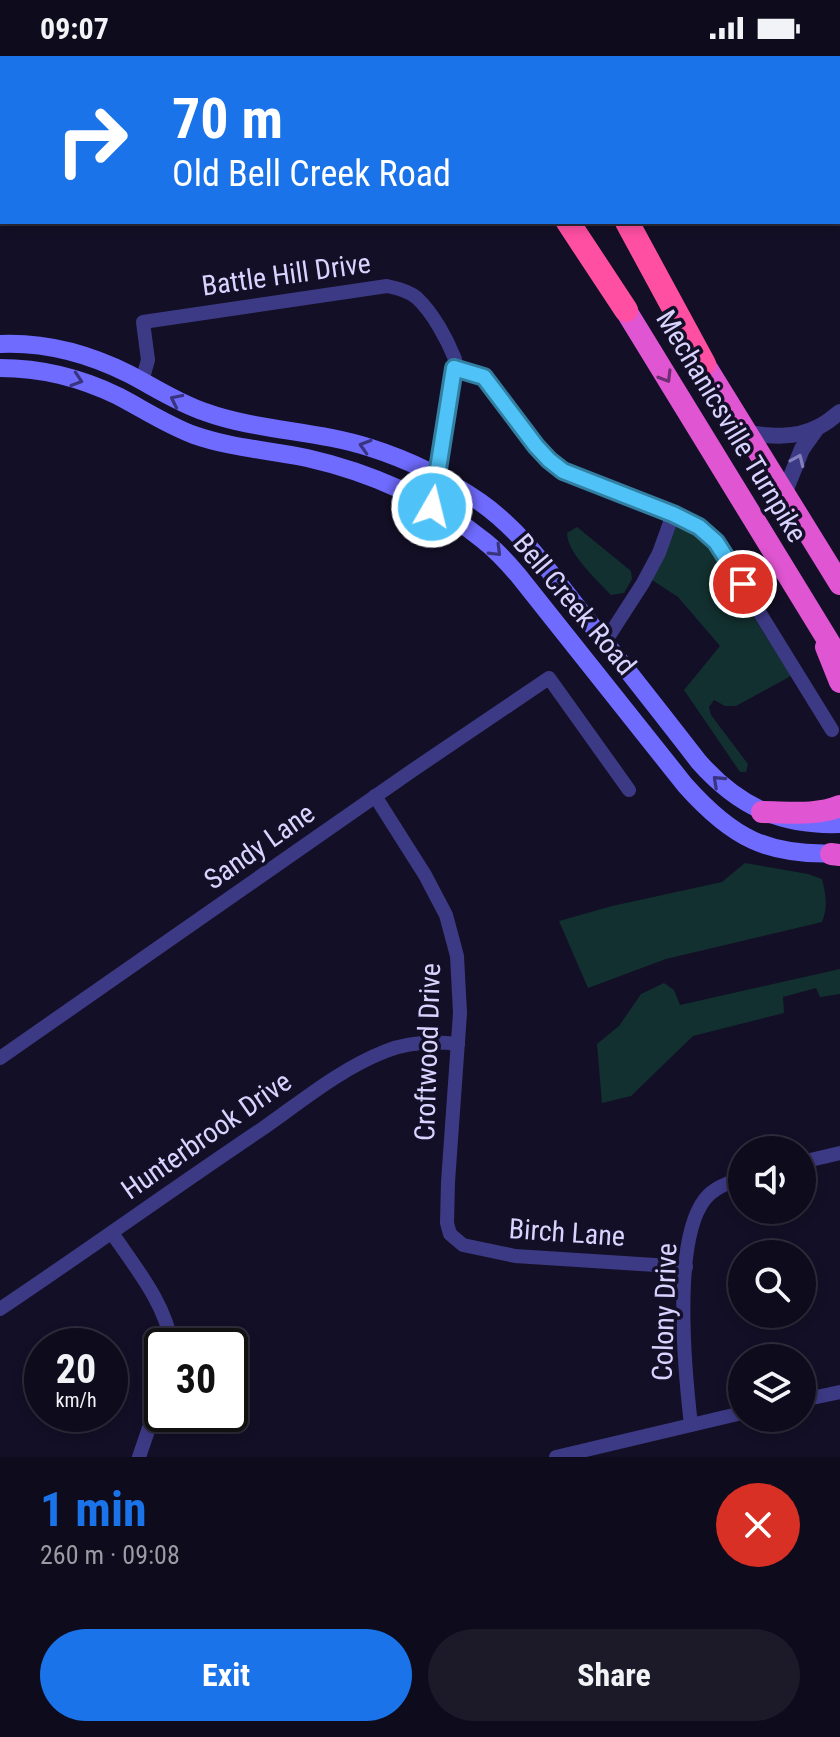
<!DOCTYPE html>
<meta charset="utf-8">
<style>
:root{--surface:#0e0b1c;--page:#1c1929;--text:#f1f3f6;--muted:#9b9ba3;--line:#2e2b3b;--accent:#1a73e8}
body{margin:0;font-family:"Roboto Condensed",sans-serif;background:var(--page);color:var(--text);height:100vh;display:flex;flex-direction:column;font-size:30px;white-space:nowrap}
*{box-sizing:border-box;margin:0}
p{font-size:26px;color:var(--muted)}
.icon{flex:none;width:44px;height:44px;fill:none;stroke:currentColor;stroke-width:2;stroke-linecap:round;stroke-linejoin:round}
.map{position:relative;height:1401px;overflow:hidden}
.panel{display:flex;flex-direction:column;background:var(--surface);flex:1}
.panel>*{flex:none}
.banner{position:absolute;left:0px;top:0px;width:840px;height:168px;box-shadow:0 4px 12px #0003,0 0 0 2px var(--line);background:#1a73e8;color:#fff;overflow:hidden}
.controls{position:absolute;left:728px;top:1080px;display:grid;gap:16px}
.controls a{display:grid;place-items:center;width:88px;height:88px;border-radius:50%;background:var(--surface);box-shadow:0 4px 12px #0003,0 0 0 2px var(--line);font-size:40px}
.speed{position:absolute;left:24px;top:1272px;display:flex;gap:16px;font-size:40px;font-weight:700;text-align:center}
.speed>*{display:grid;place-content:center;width:104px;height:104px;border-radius:50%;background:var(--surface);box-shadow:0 4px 12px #0003,0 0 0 2px var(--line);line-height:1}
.speed small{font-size:20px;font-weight:400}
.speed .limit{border:4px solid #111;border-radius:12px;background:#fff;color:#111}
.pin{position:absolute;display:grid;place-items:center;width:68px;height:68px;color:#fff;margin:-34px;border:4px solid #fff;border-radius:50%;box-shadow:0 2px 8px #0007}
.me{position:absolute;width:88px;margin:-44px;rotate:8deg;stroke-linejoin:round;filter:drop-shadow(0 0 6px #0008)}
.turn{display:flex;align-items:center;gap:28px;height:168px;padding:0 40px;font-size:36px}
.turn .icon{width:104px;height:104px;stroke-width:2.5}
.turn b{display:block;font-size:56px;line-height:68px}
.round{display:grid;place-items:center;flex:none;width:84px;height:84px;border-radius:42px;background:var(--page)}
.head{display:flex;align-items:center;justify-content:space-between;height:136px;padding:0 40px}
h1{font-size:48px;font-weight:700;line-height:60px;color:var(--accent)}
.action{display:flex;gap:16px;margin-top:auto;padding:16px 40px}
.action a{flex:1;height:92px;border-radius:48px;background:var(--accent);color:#fff;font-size:32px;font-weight:700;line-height:92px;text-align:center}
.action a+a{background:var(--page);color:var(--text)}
.status{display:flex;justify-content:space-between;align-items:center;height:56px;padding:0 40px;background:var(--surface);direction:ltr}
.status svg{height:22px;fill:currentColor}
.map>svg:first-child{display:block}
.green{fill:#12302f}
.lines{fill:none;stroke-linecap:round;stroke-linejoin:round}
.minor{stroke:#3d3a85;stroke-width:14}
.tertiary{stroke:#3d3a85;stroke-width:16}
.secondary{stroke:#6f6bff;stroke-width:18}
.trunk{stroke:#e055d1;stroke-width:22}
.motorway{stroke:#ff4fa3;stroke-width:24}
.oneway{stroke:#6f2e73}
.oneway2{stroke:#38347d}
.oneway3{stroke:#837fbc}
.route-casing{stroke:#337fa1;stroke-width:20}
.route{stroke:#4fc3f7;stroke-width:14}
.labels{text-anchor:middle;stroke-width:7;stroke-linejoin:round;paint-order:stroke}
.street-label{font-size:28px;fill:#d9d4ff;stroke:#130f26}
</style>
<div class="status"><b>09:07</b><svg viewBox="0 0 49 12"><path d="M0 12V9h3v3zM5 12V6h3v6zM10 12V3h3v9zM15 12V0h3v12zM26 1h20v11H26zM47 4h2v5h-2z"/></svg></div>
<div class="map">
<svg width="840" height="1401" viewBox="0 0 840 1401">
<rect width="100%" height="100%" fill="#130f26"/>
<g class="green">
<path d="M679 468 684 469 704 482 791 620 736 650H725L714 644 709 651 711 659 748 708 746 716H740L684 634 720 590 678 541 652 524 675 471Z"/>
<path d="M577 471 631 515 632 523 624 537 611 539C598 525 567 497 567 477Z"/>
<path d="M745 807 808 818 822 823C826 839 828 851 822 866L666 903 588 932 559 865 612 850 722 826Z"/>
<path d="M840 913V938L820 941 816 932 783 941 784 957 693 980 631 1040 602 1047 597 988 619 970 641 938 664 927 674 934 680 949Z"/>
</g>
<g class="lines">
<g class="minor">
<path d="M454 312 484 321 536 390 549 404 563 415 673 458 699 471 708 478 729 507 832 674"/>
<path d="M142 325 148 304 143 266 387 230C397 232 409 235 417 242 433 257 447 283 455 303L432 451"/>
<path d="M605 586 643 527 659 497 673 458"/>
<path d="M375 740 425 819 446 859 457 900 460 957 448 1126 447 1167 450 1178 463 1189 515 1200 686 1211"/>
<path d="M0 1002 413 714 549 622 629 734"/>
<path d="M802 1106 840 1097"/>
<path d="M112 1177C135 1211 166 1248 172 1290"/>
<path d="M0 1253C88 1194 174 1132 262 1073 302 1045 340 1013 386 995 409 986 433 985 458 988"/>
<path d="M802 1344 840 1336"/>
<path d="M691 1369C685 1317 672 1185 705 1143 715 1131 728 1127 742 1122"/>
<path d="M139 1401 162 1334"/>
<path d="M556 1401 742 1357"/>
</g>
<g class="tertiary">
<path d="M746 377C770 380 795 383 818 371 826 368 833 361 840 356"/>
<path d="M784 438 802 393 817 372"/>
</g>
<g class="secondary">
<path d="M0 288C45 286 89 298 129 318 154 331 178 347 205 356 257 375 317 374 371 392 409 404 447 423 480 446 523 476 554 522 586 562 624 610 662 658 699 706 738 750 780 770 840 768"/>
<path d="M0 312C41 312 81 322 118 340 143 353 167 369 194 379 231 392 269 394 307 402 369 416 434 444 483 484 496 494 507 506 518 519L685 729C732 782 768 801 840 797"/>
</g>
<g class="trunk">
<path d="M481 0 482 2"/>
<path d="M518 0 519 2"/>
<path d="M617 240 840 604"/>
<path d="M695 293 840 528"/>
<path d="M826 591 840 626"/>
<path d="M762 756C788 756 816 760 840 750"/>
<path d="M831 798 840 799"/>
</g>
<g class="motorway">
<path d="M428 0 432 2"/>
<path d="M549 0 550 2"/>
<path d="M214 2 228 0"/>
<path d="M0 34H2"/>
<path d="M568 166 626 254"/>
<path d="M627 166 704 308"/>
</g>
</g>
<defs><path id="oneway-chevron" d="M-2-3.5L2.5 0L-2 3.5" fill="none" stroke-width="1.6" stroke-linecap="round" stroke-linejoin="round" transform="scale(2)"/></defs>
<use class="oneway" href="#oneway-chevron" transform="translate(666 321) rotate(59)"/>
<g class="oneway2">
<use href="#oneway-chevron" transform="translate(77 324) rotate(18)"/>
<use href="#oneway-chevron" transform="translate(176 344) rotate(-154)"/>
<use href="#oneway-chevron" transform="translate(365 390) rotate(-163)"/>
<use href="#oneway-chevron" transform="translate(496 495) rotate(45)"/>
<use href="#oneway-chevron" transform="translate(718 725) rotate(-137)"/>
</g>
<use class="oneway3" href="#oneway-chevron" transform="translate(798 404) rotate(-66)"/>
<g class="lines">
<g class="route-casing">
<path id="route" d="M432 451 454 312 484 321 536 390 549 404 563 415 673 458 699 471 716 486 743 528"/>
</g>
<use href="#route" class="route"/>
</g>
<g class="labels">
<g class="street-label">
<text transform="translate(286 218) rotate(-8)" y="10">Battle Hill Drive</text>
<text transform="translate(732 370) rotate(59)" y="10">Mechanicsville Turnpike</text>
<text transform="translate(575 548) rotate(50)" y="10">Bell Creek Road</text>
<text transform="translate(259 790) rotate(-35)" y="10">Sandy Lane</text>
<text transform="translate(427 996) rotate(-88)" y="10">Croftwood Drive</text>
<text transform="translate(206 1079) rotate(-35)" y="10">Hunterbrook Drive</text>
<text transform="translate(567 1176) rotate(4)" y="10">Birch Lane</text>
<text transform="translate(664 1256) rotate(-88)" y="10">Colony Drive</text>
</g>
</g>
</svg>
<div class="controls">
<a><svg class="icon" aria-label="sound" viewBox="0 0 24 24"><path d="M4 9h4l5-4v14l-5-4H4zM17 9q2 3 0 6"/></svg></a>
<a><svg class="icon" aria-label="search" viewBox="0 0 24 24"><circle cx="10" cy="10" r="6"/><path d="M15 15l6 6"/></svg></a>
<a><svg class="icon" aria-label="layers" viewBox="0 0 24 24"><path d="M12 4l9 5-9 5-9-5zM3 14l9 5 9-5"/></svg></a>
</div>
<div class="speed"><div>20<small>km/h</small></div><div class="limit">30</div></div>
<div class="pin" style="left:743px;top:528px;background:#d93025"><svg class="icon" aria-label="arrive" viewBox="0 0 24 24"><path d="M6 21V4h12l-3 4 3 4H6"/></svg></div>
<svg class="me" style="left:432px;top:451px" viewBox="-20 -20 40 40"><circle r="17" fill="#4fc3f7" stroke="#fff" stroke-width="3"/><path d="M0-11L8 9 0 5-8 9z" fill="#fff"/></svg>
<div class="banner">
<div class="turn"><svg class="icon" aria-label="right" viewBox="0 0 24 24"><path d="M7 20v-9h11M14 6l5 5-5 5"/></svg><div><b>70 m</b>Old Bell Creek Road</div></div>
</div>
</div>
<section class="panel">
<div class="head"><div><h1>1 min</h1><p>260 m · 09:08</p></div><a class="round" style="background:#d93025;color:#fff"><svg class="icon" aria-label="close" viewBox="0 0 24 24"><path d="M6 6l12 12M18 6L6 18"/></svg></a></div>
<div class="action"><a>Exit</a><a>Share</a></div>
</section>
